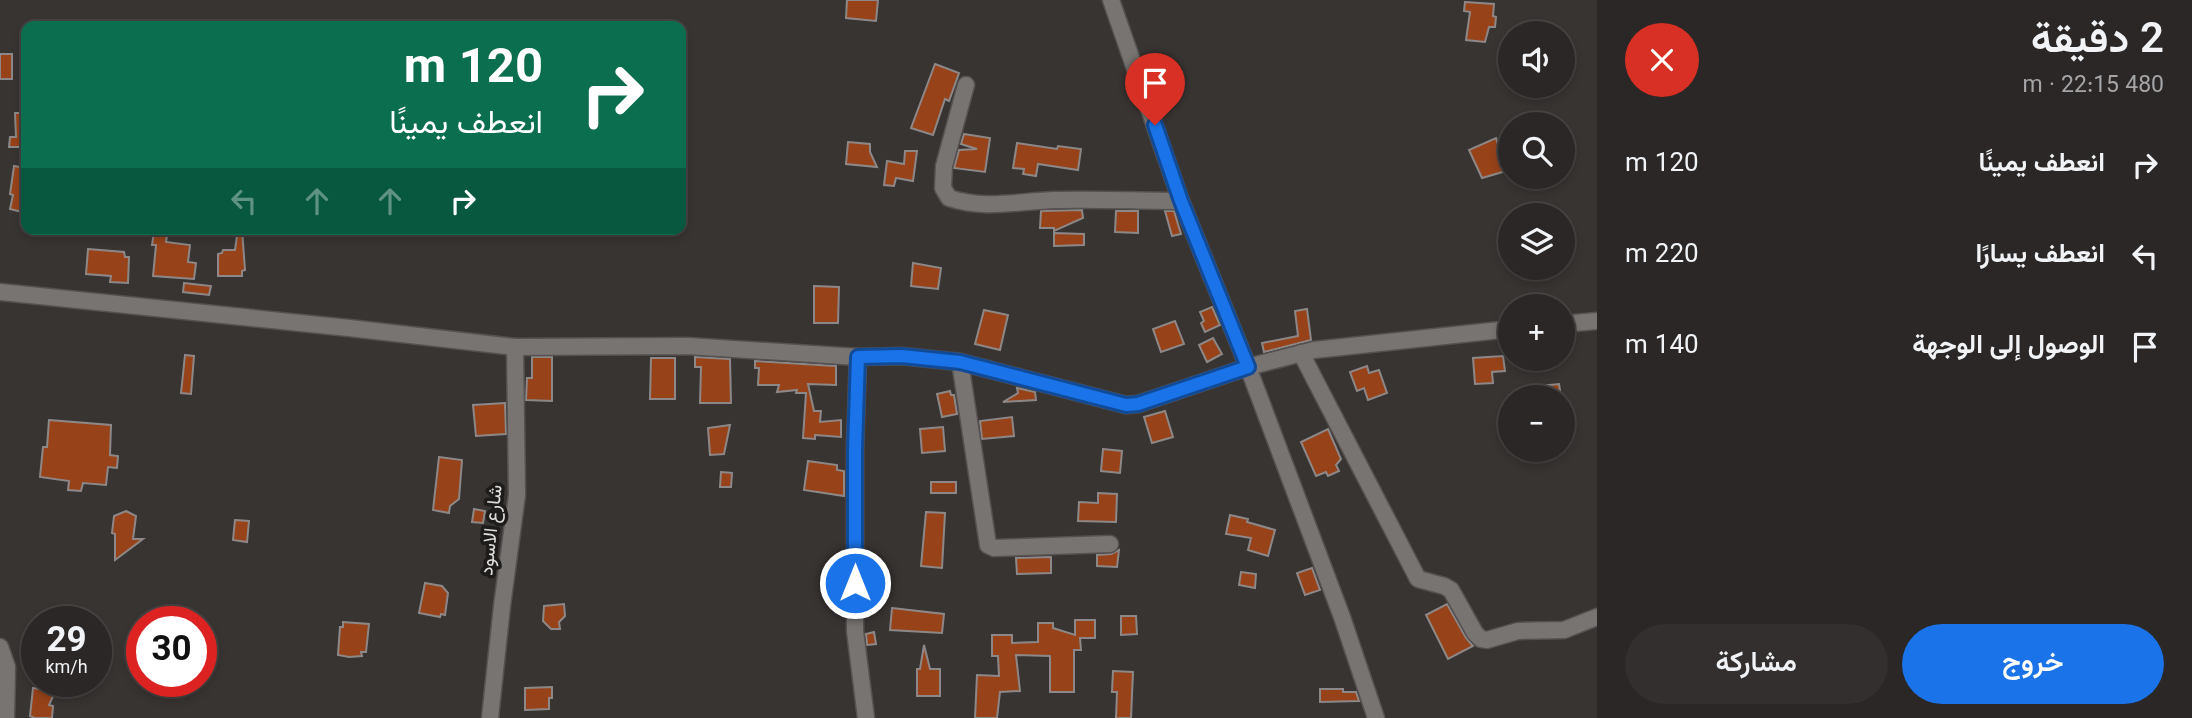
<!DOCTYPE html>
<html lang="ar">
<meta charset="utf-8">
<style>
:root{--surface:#2a2726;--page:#322f2e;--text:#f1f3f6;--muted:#a5a5a7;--line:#464443;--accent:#1a73e8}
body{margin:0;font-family:Georgia,Vazirmatn,serif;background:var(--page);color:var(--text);direction:rtl;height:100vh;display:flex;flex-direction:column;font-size:26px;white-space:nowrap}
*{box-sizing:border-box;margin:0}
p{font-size:23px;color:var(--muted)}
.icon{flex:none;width:38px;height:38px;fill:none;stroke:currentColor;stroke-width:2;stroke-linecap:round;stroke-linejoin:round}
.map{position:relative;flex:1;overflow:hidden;direction:ltr}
.details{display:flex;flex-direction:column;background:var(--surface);width:595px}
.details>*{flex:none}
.hud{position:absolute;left:21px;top:21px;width:665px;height:214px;border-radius:14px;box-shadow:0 4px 10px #0003,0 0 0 2px var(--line);direction:rtl;background:#0b6e4f;color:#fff;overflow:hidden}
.controls{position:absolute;left:1498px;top:21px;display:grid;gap:14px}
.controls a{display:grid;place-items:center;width:77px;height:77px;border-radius:50%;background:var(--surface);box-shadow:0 4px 10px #0003,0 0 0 2px var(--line);font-size:35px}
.speed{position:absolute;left:21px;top:606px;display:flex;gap:14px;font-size:35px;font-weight:700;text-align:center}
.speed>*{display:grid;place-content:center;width:91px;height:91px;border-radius:50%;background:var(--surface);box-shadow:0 4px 10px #0003,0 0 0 2px var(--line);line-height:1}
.speed small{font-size:18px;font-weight:400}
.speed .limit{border:10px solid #d22;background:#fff;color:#111}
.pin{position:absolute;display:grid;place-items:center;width:60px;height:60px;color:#fff;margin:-72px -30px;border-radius:50% 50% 50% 0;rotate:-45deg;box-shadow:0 0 7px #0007}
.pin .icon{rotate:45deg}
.me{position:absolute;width:77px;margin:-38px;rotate:0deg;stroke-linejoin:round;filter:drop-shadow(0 0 5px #0008)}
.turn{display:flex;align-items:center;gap:24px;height:147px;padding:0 28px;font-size:32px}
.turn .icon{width:91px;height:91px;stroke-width:2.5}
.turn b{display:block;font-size:49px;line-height:60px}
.lanes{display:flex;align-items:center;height:66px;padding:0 28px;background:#0003;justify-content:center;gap:35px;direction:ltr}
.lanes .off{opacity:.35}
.round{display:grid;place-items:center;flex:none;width:74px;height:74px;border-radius:37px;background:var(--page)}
.head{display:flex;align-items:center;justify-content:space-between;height:119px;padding:0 28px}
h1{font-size:42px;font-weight:600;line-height:52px}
.action{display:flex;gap:14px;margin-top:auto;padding:14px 28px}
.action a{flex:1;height:80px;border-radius:42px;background:var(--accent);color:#fff;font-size:28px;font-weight:600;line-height:80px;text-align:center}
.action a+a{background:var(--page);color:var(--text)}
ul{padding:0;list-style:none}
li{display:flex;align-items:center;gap:21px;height:91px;padding:0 28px}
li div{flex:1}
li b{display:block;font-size:26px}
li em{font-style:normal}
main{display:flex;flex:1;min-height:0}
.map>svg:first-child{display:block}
.building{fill:#974219;stroke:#8d8887;stroke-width:2}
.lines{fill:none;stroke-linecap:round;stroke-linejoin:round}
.street-casing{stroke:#555150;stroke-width:19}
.street{stroke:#787472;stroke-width:16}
.route-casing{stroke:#114b97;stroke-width:18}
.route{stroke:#1a73e8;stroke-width:12}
.labels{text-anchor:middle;stroke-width:7;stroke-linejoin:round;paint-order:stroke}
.street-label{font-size:19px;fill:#dfdddc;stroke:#1e1c1b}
</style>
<main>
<section class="details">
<div class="head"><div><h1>2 دقيقة</h1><p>480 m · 22:15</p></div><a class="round" style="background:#d93025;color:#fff"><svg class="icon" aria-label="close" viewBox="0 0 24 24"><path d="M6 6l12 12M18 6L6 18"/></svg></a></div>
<ul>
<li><svg class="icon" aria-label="right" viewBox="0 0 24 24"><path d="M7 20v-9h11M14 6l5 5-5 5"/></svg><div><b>انعطف يمينًا</b></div><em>120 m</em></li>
<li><svg class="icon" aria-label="left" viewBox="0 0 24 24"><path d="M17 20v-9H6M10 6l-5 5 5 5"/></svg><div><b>انعطف يسارًا</b></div><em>220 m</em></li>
<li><svg class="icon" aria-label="arrive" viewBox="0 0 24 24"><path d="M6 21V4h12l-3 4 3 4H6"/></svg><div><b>الوصول إلى الوجهة</b></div><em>140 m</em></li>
</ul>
<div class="action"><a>خروج</a><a>مشاركة</a></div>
</section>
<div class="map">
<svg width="1597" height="718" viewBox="0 0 1597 718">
<rect width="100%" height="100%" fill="#383432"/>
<g class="building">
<path d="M847 0H878L876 21 846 18Z"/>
<path d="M1465 2 1494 4 1493 16 1496 17 1495 27H1489L1485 42 1466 40 1470 12 1464 11Z"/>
<rect x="0" y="54" width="12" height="25"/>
<path d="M935 64 959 73 949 101 945 99 933 135 911 128Z"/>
<path d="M15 113H26V147H9L10 137H16Z"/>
<path d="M964 134 990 138 985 172 954 168 959 150 977 149 961 144Z"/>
<path d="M1496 138 1506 171 1482 178 1469 150Z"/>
<path d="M848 142 870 144V152L877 167 846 164Z"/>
<path d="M1017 143 1057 149 1058 146 1081 149 1078 170 1038 164 1036 176 1023 174 1024 169 1013 168Z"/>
<path d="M905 151H917L913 181 896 178 894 186 884 185 887 161 904 164Z"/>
<path d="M14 166 26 168V213L10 209 13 195 10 194Z"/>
<path d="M1082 210 1083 218 1054 231V228H1040L1041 211Z"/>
<path d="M1116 211H1138V233L1115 232Z"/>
<path d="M1165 211H1174L1181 234 1172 236Z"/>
<path d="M164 229H168L166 242 190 245 188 262 196 263 194 279 153 276 156 245H152L154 232H160Z"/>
<path d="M238 229H242L245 270 242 271V276H218V254L222 253 223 250H235Z"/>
<path d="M1054 233 1084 234V245L1054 246Z"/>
<path d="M88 249 124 252 125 257H129L128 283 110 282 111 276 86 274Z"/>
<path d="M913 263 941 268 938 289 911 286Z"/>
<path d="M184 283 211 286 209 295 183 292Z"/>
<path d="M814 286 839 287 838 323H814Z"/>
<path d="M1212 307 1220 325 1205 332 1201 323 1204 321 1200 312Z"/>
<path d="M1307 309 1311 340 1264 352 1262 343 1298 336 1295 311Z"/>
<path d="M984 310 1008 315 1000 350 975 344Z"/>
<path d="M1175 321 1184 344 1161 352 1153 329Z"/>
<path d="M1213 338 1222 354 1207 362 1199 345Z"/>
<path d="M185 355 194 356 191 394 181 393Z"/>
<path d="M1503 356 1505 371 1492 372 1493 383 1475 384 1473 358Z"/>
<path d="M532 357H552V401L526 400 527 378H532Z"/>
<path d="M695 357 730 359 731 403H700L701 367H695Z"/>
<path d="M651 358H675V399H650Z"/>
<path d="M755 361 836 366V385L808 384 814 411H821L820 422 841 420V437L815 435V439L803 438 806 393H796L797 390 777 392 779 385H758L759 368H755Z"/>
<path d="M1367 366 1369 373 1379 370 1387 393 1368 400 1364 388 1357 391 1350 372Z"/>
<path d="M1559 384 1561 397H1530L1529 387Z"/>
<path d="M1017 388 1035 392 1036 400 1003 402 1018 393Z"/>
<path d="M950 391 951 395H954L957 414 942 417 937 394Z"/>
<path d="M505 403 506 434 476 436 473 405Z"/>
<path d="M1165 411 1173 437 1152 443 1144 417Z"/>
<path d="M1012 417 1014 436 982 439 980 421Z"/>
<path d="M49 420 111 425 110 455 118 456 117 468 108 467 106 485 83 483 81 491 68 490 69 481 40 477 43 447H47Z"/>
<path d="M730 425 724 454 710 455 708 428Z"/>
<path d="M943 427 945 451 922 453 920 429Z"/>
<path d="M1328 429 1341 459 1336 465 1339 471 1328 476 1326 472 1316 476 1301 442Z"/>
<path d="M1103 449 1122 451 1120 473 1101 471Z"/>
<path d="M439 457 462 460 459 499 450 506 449 513 433 510Z"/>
<path d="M808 461 837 465V470L844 471V496L804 490Z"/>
<path d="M721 472 732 473 731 487H720Z"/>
<rect x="931" y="482" width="25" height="11"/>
<path d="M1098 493 1117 494 1116 522 1078 521 1079 502 1098 503Z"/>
<path d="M474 509 485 511 483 523 472 522Z"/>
<path d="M126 511 136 516 133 539H143L115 560V534L112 533 114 516Z"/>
<path d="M926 512 945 513 942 568 921 566Z"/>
<path d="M1230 515 1248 519 1247 522 1275 530 1268 556 1248 550 1251 538 1226 534Z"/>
<path d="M235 520 249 521 247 542 233 540Z"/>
<path d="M1119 550 1117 567 1097 566V555L1111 554Z"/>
<path d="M1051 557V573L1017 574 1016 558Z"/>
<path d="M1312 568 1320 590 1305 595 1297 573Z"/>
<path d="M1241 572 1256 574 1255 588 1239 585Z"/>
<path d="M425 583 442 586 448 593 445 615 441 614 440 617 419 613Z"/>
<path d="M564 604 565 616 559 622 560 629H551L543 621 544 606Z"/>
<path d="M1447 604 1466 638 1473 646 1448 659 1426 615Z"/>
<path d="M892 608 944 614 942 633 890 630Z"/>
<path d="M1121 616H1136L1137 634 1121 635Z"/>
<path d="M1075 620H1095V638H1080L1081 650H1074V692H1050V656L1016 655 1020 691 1000 692 997 718H975L977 675 999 676 998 656H992V635H1012V643L1038 642V623H1053V628L1075 635Z"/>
<path d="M343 622 369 624 366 652H361L362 656 349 657 338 655 340 627H343Z"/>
<path d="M874 632 876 644 867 645 866 634Z"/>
<path d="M924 645 930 669H940V696H917V669H920Z"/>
<path d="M1113 671 1133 672 1131 718H1116L1117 692H1112Z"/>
<path d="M552 687V698H549V709L525 710V688Z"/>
<path d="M33 688 46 690 54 694 49 705 53 706 52 718H35L30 716Z"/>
<path d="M1320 689H1343V692H1356L1359 701 1320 702Z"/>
</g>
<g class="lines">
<g class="street-casing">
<g id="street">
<path d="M1111 0 1181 201 1248 367 1342 617 1376 718"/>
<path d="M966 85 944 166 943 188 949 198C985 210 1019 201 1056 200 1098 199 1140 201 1181 201"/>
<path d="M0 292 349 328 515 347 688 346 858 357 901 356 960 362 1126 405 1138 404 1248 367 1314 350 1510 329"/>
<path d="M1563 324 1597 321"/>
<path d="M1301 353 1418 579 1444 586 1451 590 1475 633 1481 639 1487 640 1518 631 1564 630 1597 617"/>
<path d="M858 357 855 449V631L866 718"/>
<path d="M960 362 988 545 994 548 1110 544"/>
<path d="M0 647 7 667 6 718"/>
<path d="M490 718 502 606 517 495 515 347"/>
</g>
</g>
<use href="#street" class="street"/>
</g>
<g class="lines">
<g class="route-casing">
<path id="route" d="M855 583V449L858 357 901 356 960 362 1126 405 1138 404 1248 367 1181 201 1155 125"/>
</g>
<use href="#route" class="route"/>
</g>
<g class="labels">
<g class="street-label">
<text transform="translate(490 530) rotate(-84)" y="7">شارع الاسود</text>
</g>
</g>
</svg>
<div class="controls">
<a><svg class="icon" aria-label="sound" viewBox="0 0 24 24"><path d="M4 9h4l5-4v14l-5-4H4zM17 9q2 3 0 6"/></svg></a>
<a><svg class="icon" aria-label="search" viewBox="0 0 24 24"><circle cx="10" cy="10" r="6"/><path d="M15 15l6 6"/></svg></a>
<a><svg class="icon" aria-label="layers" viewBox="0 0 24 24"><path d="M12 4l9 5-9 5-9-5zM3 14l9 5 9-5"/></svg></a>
<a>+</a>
<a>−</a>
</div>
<div class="speed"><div>29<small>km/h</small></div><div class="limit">30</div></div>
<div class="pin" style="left:1155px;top:125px;background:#d93025"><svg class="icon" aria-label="arrive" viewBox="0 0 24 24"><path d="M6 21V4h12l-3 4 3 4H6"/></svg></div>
<svg class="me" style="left:855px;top:583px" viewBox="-20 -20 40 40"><circle r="17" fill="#1a73e8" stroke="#fff" stroke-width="3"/><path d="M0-11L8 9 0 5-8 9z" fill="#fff"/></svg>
<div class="hud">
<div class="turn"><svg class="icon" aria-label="right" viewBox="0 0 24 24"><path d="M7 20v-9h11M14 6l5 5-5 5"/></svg><div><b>120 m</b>انعطف يمينًا</div></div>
<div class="lanes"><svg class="icon off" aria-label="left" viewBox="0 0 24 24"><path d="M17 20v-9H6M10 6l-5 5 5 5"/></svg><svg class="icon off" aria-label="ahead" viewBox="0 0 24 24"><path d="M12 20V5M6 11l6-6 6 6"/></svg><svg class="icon off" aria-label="ahead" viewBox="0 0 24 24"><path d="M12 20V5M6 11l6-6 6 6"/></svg><svg class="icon" aria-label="right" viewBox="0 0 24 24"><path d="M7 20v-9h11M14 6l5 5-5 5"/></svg></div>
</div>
</div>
</main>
